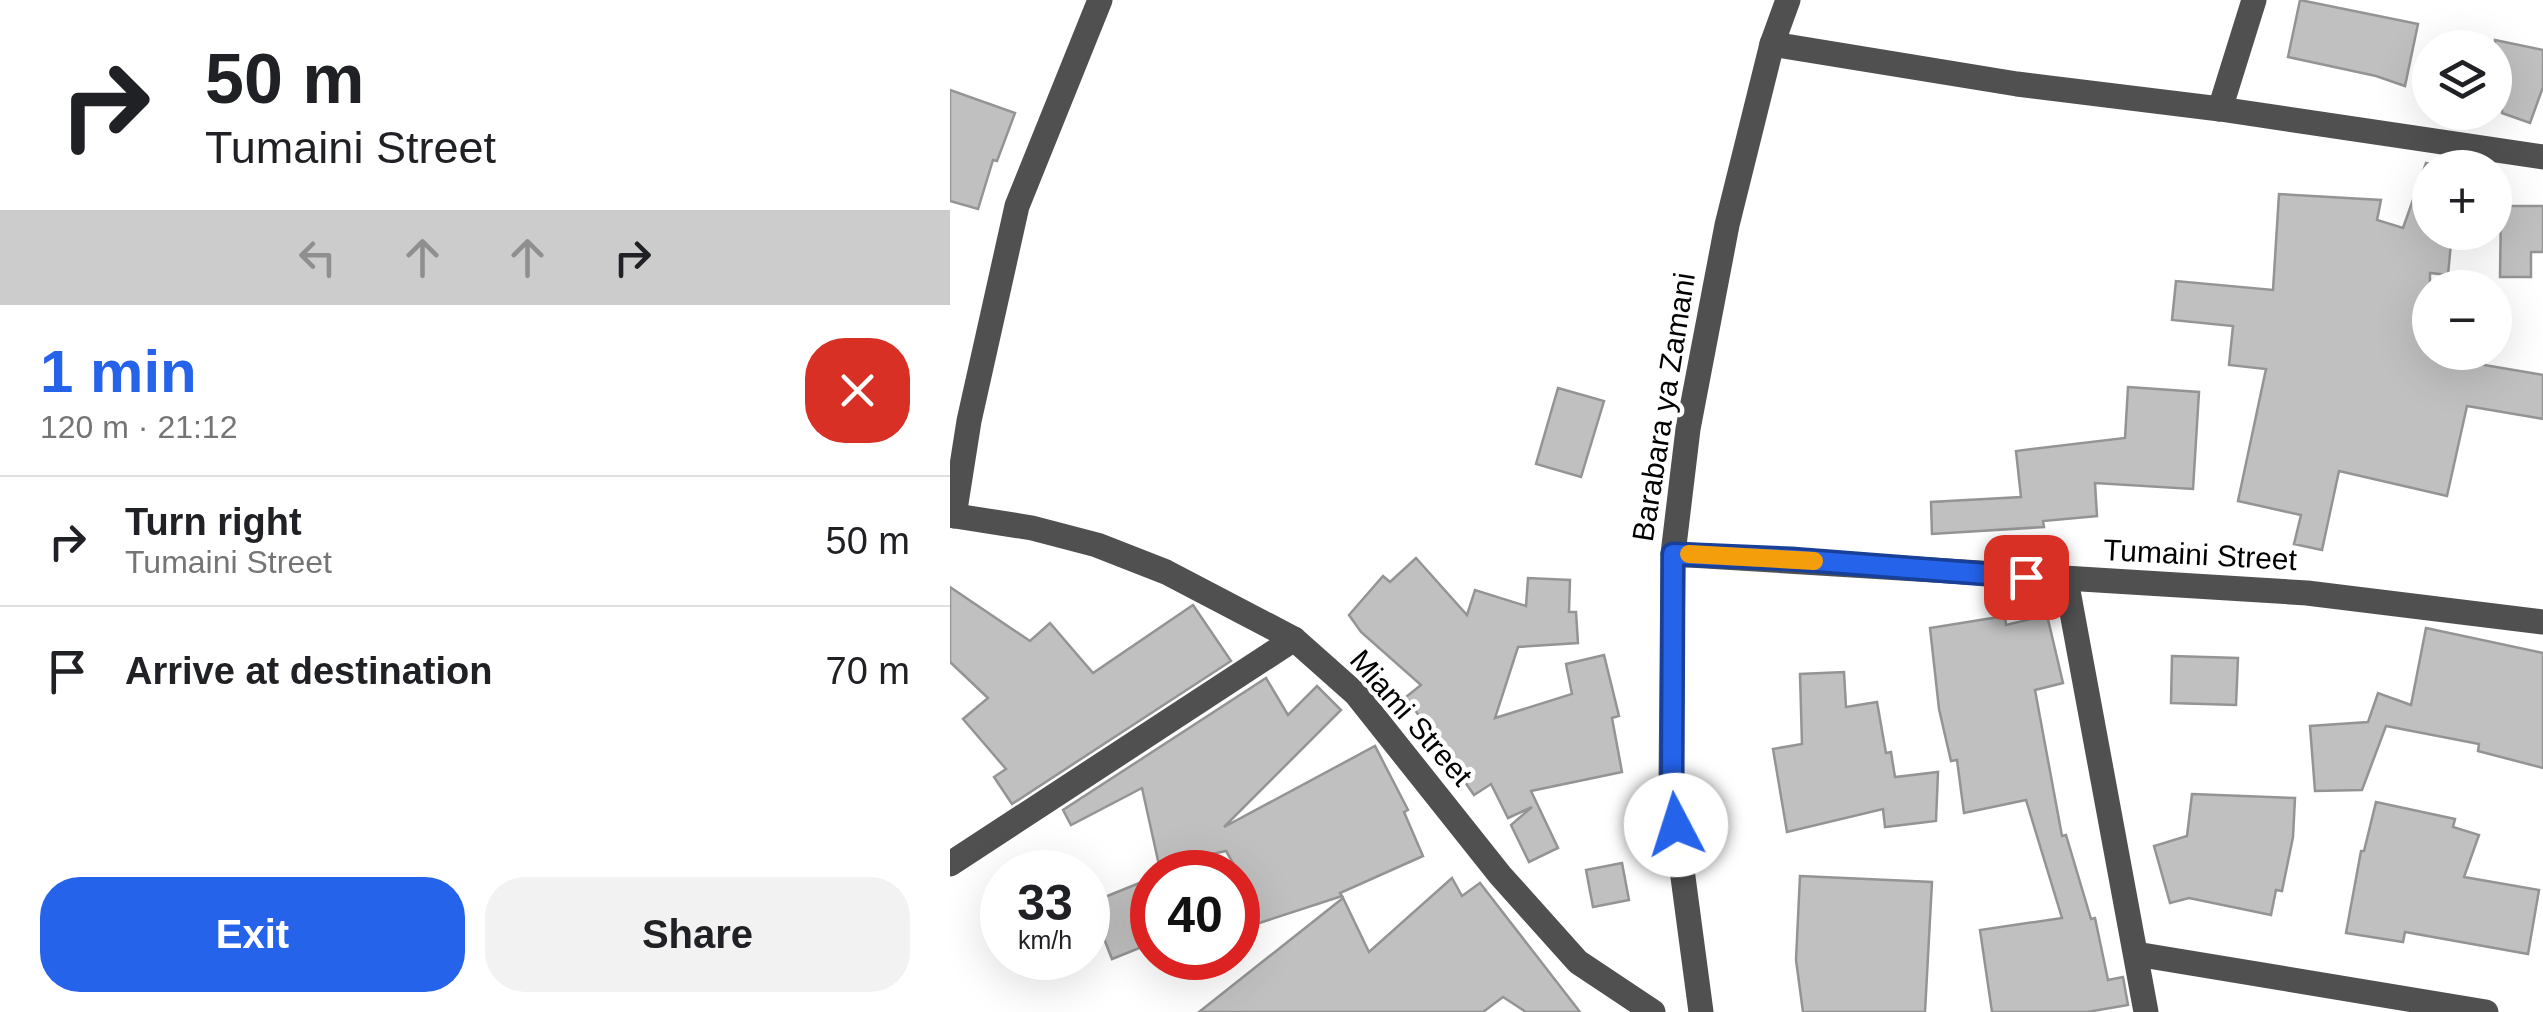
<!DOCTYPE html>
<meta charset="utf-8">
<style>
:root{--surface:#fff;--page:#f2f2f2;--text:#202124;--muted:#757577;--line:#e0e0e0;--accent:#2563eb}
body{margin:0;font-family:Helvetica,sans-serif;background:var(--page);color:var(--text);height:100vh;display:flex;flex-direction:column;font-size:38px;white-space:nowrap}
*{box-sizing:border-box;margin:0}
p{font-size:32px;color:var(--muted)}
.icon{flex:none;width:55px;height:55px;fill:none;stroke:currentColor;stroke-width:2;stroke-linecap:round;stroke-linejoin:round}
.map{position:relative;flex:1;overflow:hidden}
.details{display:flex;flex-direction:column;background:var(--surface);width:950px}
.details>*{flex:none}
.banner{background:#fff;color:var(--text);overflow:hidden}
.fabs{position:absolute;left:1462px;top:30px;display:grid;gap:20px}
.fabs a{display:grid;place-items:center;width:100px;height:100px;border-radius:50%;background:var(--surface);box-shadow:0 10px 40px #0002;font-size:50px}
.speed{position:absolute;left:30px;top:850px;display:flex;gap:20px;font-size:50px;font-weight:700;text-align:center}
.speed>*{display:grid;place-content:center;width:130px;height:130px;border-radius:50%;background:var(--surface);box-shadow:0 10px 40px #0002;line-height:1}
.speed small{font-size:25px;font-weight:400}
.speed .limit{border:15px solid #d22;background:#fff;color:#111}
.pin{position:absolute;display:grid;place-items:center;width:85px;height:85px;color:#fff;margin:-42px;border-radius:20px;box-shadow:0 5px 15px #0006}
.me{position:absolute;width:110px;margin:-55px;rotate:355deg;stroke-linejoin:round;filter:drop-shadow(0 0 8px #0008)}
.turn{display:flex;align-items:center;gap:35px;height:210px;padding:0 40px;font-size:45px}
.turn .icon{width:130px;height:130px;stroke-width:2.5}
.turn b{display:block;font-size:70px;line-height:85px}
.lanes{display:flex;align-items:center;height:95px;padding:0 40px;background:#0003;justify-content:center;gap:50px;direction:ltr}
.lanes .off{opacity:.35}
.round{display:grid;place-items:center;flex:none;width:105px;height:105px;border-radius:40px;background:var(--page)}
.overview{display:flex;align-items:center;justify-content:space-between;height:170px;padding:0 40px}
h1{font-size:60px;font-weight:700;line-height:75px;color:var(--accent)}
.action{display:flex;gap:20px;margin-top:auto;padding:20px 40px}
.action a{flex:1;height:115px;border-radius:40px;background:var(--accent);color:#fff;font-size:40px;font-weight:700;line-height:115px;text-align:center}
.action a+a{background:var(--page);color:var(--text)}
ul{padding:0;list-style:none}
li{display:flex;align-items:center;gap:30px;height:130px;padding:0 40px;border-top:2px solid var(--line)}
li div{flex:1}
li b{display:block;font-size:38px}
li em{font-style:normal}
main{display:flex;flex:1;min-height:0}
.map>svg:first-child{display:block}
.building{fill:#c0c0c0;stroke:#949494;stroke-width:2.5}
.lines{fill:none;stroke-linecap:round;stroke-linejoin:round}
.minor{stroke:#505050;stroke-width:25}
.route-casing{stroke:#184099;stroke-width:25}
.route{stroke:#2563eb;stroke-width:18}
.slow{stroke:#f59e0b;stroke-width:18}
.labels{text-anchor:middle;stroke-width:9;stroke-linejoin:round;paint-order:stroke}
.street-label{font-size:30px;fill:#000;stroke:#fff}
</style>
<main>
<section class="details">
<div class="banner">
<div class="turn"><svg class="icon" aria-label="right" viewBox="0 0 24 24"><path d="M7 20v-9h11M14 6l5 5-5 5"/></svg><div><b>50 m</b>Tumaini Street</div></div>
<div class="lanes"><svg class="icon off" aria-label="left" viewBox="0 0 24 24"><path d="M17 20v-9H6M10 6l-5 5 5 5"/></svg><svg class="icon off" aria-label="ahead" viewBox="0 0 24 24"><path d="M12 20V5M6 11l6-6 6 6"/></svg><svg class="icon off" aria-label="ahead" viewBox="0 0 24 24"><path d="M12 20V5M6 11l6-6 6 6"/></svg><svg class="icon" aria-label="right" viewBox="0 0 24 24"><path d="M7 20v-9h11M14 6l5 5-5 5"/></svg></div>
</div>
<div class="overview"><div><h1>1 min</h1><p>120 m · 21:12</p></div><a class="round" style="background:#d93025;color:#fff"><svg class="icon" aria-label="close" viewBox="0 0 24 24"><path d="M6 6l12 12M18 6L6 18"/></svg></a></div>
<ul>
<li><svg class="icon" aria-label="right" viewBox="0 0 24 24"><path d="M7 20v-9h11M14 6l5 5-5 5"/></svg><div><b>Turn right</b><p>Tumaini Street</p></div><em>50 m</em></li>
<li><svg class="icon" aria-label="arrive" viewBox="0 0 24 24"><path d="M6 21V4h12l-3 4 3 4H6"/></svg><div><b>Arrive at destination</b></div><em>70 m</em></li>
</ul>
<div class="action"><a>Exit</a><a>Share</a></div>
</section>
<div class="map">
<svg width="1593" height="1012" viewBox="0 0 1593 1012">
<rect width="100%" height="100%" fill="#fff"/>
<g class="building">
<path d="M1350 0 1468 24 1455 86 1426 76 1338 57Z"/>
<path d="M1545 40 1593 50V87L1580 123 1552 113V108H1545Z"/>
<path d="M0 90 65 113 47 161 43 160 28 209 0 201Z"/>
<path d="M1476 163 1480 164V232H1502L1498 275 1480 273V352H1501L1499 359 1593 375V419L1517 406 1497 496 1389 471 1372 550 1344 544 1351 515 1288 501 1316 369 1279 365 1283 326 1222 320 1226 281 1323 290 1329 194 1431 200 1427 220 1453 228Z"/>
<path d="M1551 206H1593V252H1581V277H1550Z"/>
<path d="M1178 387 1249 392 1243 489 1145 483 1147 516 1093 521 1094 527 982 534 981 502 1071 497 1066 451 1175 438Z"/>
<path d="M608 388 654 401 631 477 586 464Z"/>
<path d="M466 558 517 615 525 590 576 606 578 578 620 580 619 612H626L628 643 568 647 545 718 622 694 616 664 654 655 669 716 662 718 672 772 581 791 608 848 579 862 561 825 582 807 558 818 541 784 524 795 456 697 471 685 411 632 399 615 433 576 440 582Z"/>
<path d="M0 587 80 641 100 623 143 673 243 605 281 661 62 804 44 777 56 769 13 719 38 698 0 662Z"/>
<path d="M1097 615 1113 683 1085 690 1112 836 1116 835 1141 919 1145 918 1158 980 1173 977 1178 1005 1137 1012H1042L1030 930 1112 918 1076 800 1014 813 1007 760 1001 761 989 709 980 628 1055 616 1056 625Z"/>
<path d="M1476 628 1593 653V768L1528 751 1529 744 1436 726 1412 790 1365 791 1360 726 1418 722 1428 693 1461 705Z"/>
<path d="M1222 656 1288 658 1286 705 1221 703Z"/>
<path d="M894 672 896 707 927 702 936 753 941 752 945 777 988 772 986 821 935 827 933 809 837 832 823 749 852 744 850 674Z"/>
<path d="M316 678 338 715 367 686 391 710 274 827 425 746 458 810 454 812 473 856 390 893 392 896 288 930V872L276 851 209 865 192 788 121 825 113 810Z"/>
<path d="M1242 794 1345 798 1343 837 1332 891 1326 890 1321 915 1239 898 1220 903 1204 846 1237 836Z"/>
<path d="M1426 802 1505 819 1503 827 1529 835 1514 877 1589 890 1578 954 1455 932 1453 942 1396 933 1411 851H1414Z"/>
<path d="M672 863 679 900 643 907 636 870Z"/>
<path d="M850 876 982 882 975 1012H853L846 960Z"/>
<path d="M502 878 512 896 530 883 630 1012H576L553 997 533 1012H249L393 898 419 952Z"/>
<path d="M192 882 202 908V943L162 959 140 903Z"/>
</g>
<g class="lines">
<g class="minor">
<path d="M822 44 1067 84 1270 109 1593 157"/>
<path d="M1270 109 1304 0"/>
<path d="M0 515 82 528 147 545 216 572 344 639 406 694 550 875 628 962 703 1012"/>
<path d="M4 516 19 421 67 206 150 0"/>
<path d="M723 554 1357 593 1593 622"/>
<path d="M1116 580 1196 1012"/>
<path d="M0 864 344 639"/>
<path d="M1186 954 1536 1012"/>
<path d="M751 1012 721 787 723 554 738 429 777 225 822 44 838 0"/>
</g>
</g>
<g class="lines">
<g class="route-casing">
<path id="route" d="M726 825 722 787 723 554 841 559 1076 577"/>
</g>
<use href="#route" class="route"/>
<path class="slow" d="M739 554 864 561"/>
</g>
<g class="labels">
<g class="street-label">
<text transform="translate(714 407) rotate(-81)" y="10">Barabara ya Zamani</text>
<text transform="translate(1250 555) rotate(3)" y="10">Tumaini Street</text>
<text transform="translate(461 718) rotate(49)" y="10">Miami Street</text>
</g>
</g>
</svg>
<div class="fabs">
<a><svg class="icon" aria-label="layers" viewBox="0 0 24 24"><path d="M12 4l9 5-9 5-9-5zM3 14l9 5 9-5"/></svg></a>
<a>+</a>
<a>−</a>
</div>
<div class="speed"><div>33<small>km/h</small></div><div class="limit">40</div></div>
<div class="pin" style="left:1076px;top:577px;background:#d93025"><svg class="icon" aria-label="arrive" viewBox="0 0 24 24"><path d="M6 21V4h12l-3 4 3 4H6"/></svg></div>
<svg class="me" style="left:726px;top:825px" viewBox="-20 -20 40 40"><circle r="19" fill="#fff"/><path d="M0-13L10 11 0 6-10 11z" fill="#2563eb"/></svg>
</div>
</main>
